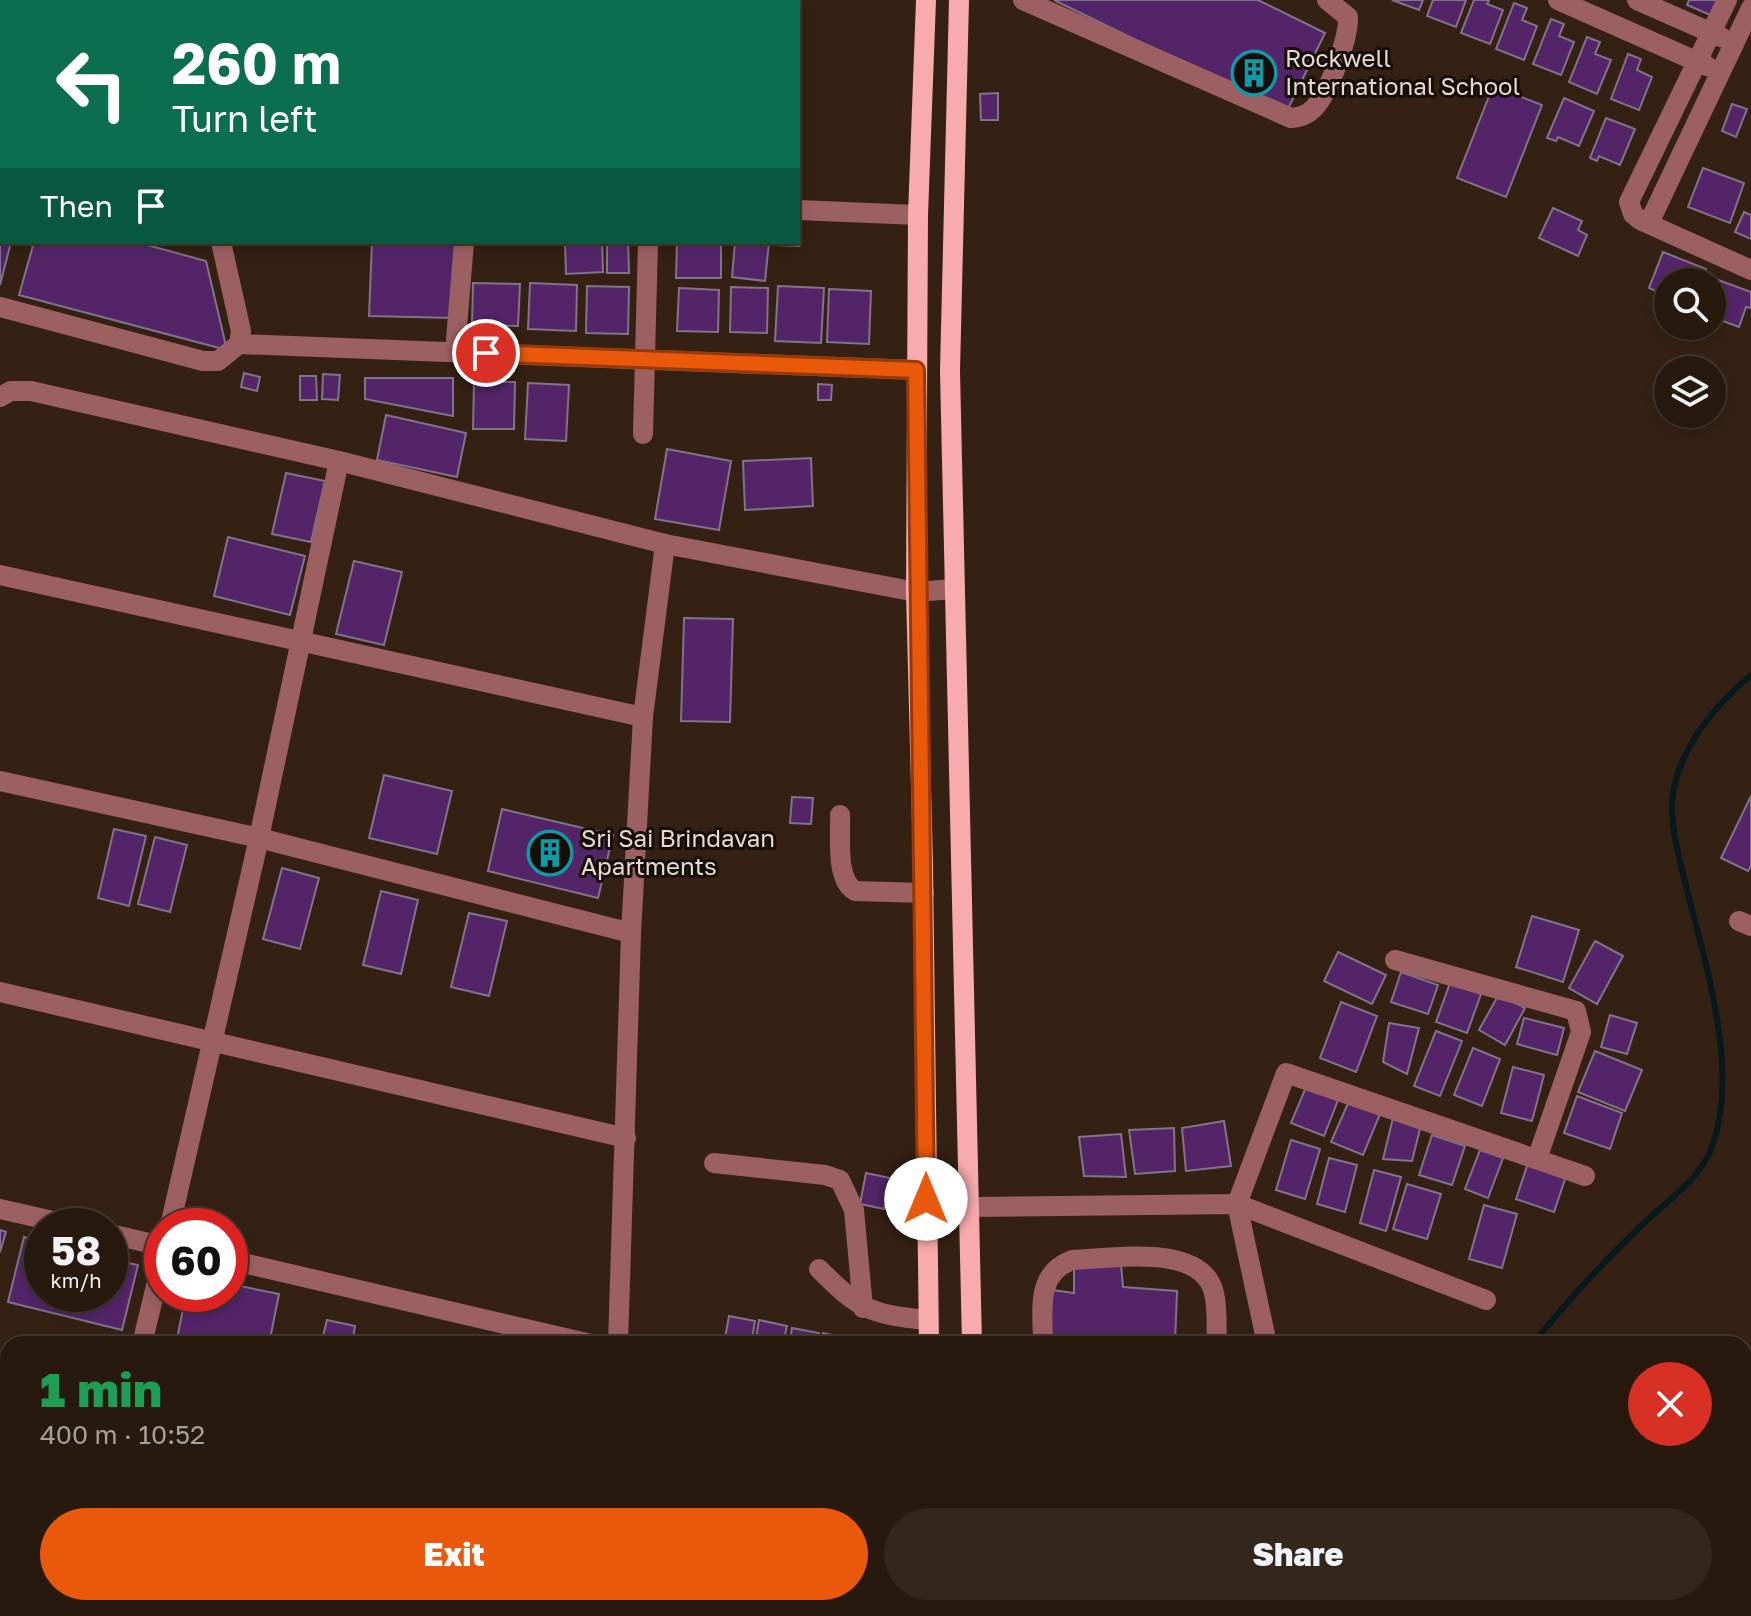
<!DOCTYPE html>
<meta charset="utf-8">
<style>
:root{--surface:#27190e;--page:#33261c;--text:#f1f3f6;--muted:#a4a09e;--line:#43382e;--accent:#ea580c}
body{margin:0;font-family:"Golos Text",sans-serif;background:var(--page);color:var(--text);height:100vh;display:flex;flex-direction:column;font-size:30px;white-space:nowrap}
*{box-sizing:border-box;margin:0}
p{font-size:26px;color:var(--muted)}
.icon{flex:none;width:44px;height:44px;fill:none;stroke:currentColor;stroke-width:2;stroke-linecap:round;stroke-linejoin:round}
.map{position:relative;flex:1;overflow:hidden}
.panel{position:absolute;left:0px;top:1336px;width:1752px;height:280px;display:flex;flex-direction:column;background:var(--surface);border-radius:24px 24px 0 0;box-shadow:0 4px 12px #0003,0 0 0 2px var(--line)}
.panel>*{flex:none}
.banner{position:absolute;left:0px;top:0px;width:800px;height:244px;box-shadow:0 4px 12px #0003,0 0 0 2px var(--line);background:#0b6e4f;color:#fff;overflow:hidden}
.buttons{position:absolute;left:1654px;top:268px;display:grid;gap:16px}
.buttons a{display:grid;place-items:center;width:72px;height:72px;border-radius:50%;background:var(--surface);box-shadow:0 4px 12px #0003,0 0 0 2px var(--line);font-size:40px}
.speed{position:absolute;left:24px;top:1208px;display:flex;gap:16px;font-size:40px;font-weight:700;text-align:center}
.speed>*{display:grid;place-content:center;width:104px;height:104px;border-radius:50%;background:var(--surface);box-shadow:0 4px 12px #0003,0 0 0 2px var(--line);line-height:1}
.speed small{font-size:20px;font-weight:400}
.speed .limit{border:12px solid #d22;background:#fff;color:#111}
.pin{position:absolute;display:grid;place-items:center;width:68px;height:68px;color:#fff;margin:-34px;border:4px solid #fff;border-radius:50%;box-shadow:0 2px 8px #0007}
.me{position:absolute;width:88px;margin:-44px;rotate:0deg;stroke-linejoin:round;filter:drop-shadow(0 0 6px #0008)}
.turn{display:flex;align-items:center;gap:28px;height:168px;padding:0 40px;font-size:36px}
.turn .icon{width:104px;height:104px;stroke-width:2.5}
.turn b{display:block;font-size:56px;line-height:68px}
.then{display:flex;align-items:center;height:76px;padding:0 40px;background:#0003;gap:16px;font-size:30px}
.round{display:grid;place-items:center;flex:none;width:84px;height:84px;border-radius:42px;background:var(--page)}
.summary{display:flex;align-items:center;justify-content:space-between;height:136px;padding:0 40px}
h1{font-size:48px;font-weight:800;line-height:60px;color:#1e9e55}
.primary-button{display:flex;gap:16px;margin-top:auto;padding:16px 40px}
.primary-button a{flex:1;height:92px;border-radius:48px;background:var(--accent);color:#fff;font-size:32px;font-weight:800;line-height:92px;text-align:center}
.primary-button a+a{background:var(--page);color:var(--text)}
.map>svg:first-child{display:block}
.lines{fill:none;stroke-linecap:round;stroke-linejoin:round}
.stream{stroke:#08191d;stroke-width:6}
.building{fill:#532568;stroke:#817389;stroke-width:2}
.minor{stroke:#9d6062;stroke-width:20}
.major{stroke:#f8abad;stroke-width:20}
.route-casing{stroke:#983908;stroke-width:20}
.route{stroke:#ea580c;stroke-width:14}
.labels{text-anchor:middle;stroke-width:6;stroke-linejoin:round;paint-order:stroke}
.poi-label{font-size:24px;fill:#e6d9d1;stroke:#150d07;text-anchor:start}
</style>
<div class="map">
<svg width="1751" height="1616" viewBox="0 0 1751 1616">
<rect width="100%" height="100%" fill="#342113"/>
<g class="lines">
<g class="stream">
<path d="M1533 1344C1567 1301 1604 1261 1644 1223 1667 1201 1701 1178 1712 1147 1741 1067 1703 958 1684 878 1678 853 1669 821 1673 794 1680 747 1716 704 1751 675"/>
<path d="M1368 1616 1370 1608"/>
</g>
</g>
<g class="building">
<path d="M0 0H156V2H2L0 92Z"/>
<path d="M248 0H451L248 2Z"/>
<path d="M487 0H651L487 2Z"/>
<path d="M1054 0H1258L1325 33 1286 113Z"/>
<path d="M1392 0H1423L1419 10Z"/>
<path d="M1433 0H1466L1456 27 1427 16Z"/>
<path d="M1474 0H1489L1487 4 1503 10 1490 44 1461 33Z"/>
<path d="M1689 0H1722L1715 17 1687 5Z"/>
<path d="M1514 3 1527 8 1522 20 1537 26 1524 60 1496 49Z"/>
<path d="M1551 19 1564 24 1559 36 1574 42 1561 75 1533 64Z"/>
<path d="M1587 37 1600 42 1595 54 1611 60 1597 94 1569 82Z"/>
<path d="M1628 54 1641 59 1637 70 1652 77 1639 110 1611 99Z"/>
<path d="M1493 86 1542 105 1506 197 1457 178Z"/>
<path d="M998 93V120H981L980 94Z"/>
<path d="M1564 98 1594 111 1579 146 1558 137 1556 141 1547 138Z"/>
<path d="M1732 104 1747 109 1736 137 1722 131Z"/>
<path d="M1606 118 1635 129 1620 165 1599 156 1597 161 1590 158Z"/>
<path d="M1703 168 1744 183 1730 223 1688 207Z"/>
<path d="M0 191 2 242H11L0 285Z"/>
<path d="M1553 208 1582 221 1578 230 1587 235 1578 256 1539 238Z"/>
<path d="M1744 212 1751 215V239L1735 232Z"/>
<path d="M798 229 799 246 777 245V242H798Z"/>
<path d="M34 242H136L206 261 227 350 19 295Z"/>
<path d="M372 242H457L454 318 369 316Z"/>
<path d="M565 242H602L603 272 566 274Z"/>
<path d="M607 242H628L629 273H607Z"/>
<path d="M677 242H721V278H676Z"/>
<path d="M735 242H769L765 281 732 277Z"/>
<path d="M1663 252 1706 269 1701 282H1668V296L1649 288Z"/>
<path d="M1713 278 1751 292V308L1746 307 1739 327 1712 317Z"/>
<path d="M473 283 520 284 518 326 472 325Z"/>
<path d="M530 283 577 285 576 331 528 329Z"/>
<path d="M587 286 629 287 628 334 586 333Z"/>
<path d="M778 286 824 288 821 343 775 341Z"/>
<path d="M731 287 768 288 767 333 730 332Z"/>
<path d="M679 288 719 290 718 332 677 331Z"/>
<path d="M829 289 871 291 869 344 827 342Z"/>
<path d="M244 373 260 377 257 391 241 387Z"/>
<path d="M323 374 340 375 338 400 322 399Z"/>
<path d="M300 376H316L317 400H300Z"/>
<path d="M365 378H453V416L365 399Z"/>
<path d="M474 382H515L514 429H473Z"/>
<path d="M528 383 569 385 566 441 525 439Z"/>
<path d="M818 384 832 385 831 400H818Z"/>
<path d="M386 415 466 433 457 477 377 460Z"/>
<path d="M667 449 731 461 719 530 655 519Z"/>
<path d="M811 458 813 506 745 510 743 461Z"/>
<path d="M286 473 325 481 311 542 272 534Z"/>
<path d="M228 537 305 556 290 615 214 596Z"/>
<path d="M354 561 402 572 384 645 336 634Z"/>
<path d="M684 618 733 619 730 722 681 721Z"/>
<path d="M384 775 452 791 437 854 369 838Z"/>
<path d="M1751 796V866L1748 871 1721 858Z"/>
<path d="M792 797 813 798 811 824 790 823Z"/>
<path d="M502 809 613 835 598 898 488 871Z"/>
<path d="M114 829 146 836 129 906 98 898Z"/>
<path d="M155 837 187 845 170 912 138 904Z"/>
<path d="M282 868 319 878 300 949 263 939Z"/>
<path d="M381 891 418 900 401 974 363 965Z"/>
<path d="M469 913 507 921 489 996 451 987Z"/>
<path d="M1532 916 1579 930 1563 982 1516 967Z"/>
<path d="M1595 941 1623 956 1597 1004 1569 988Z"/>
<path d="M1338 952 1386 975 1372 1004 1324 981Z"/>
<path d="M1401 972 1438 985 1428 1014 1391 1002Z"/>
<path d="M1450 983 1481 994 1467 1033 1436 1022Z"/>
<path d="M1499 994 1525 1008 1505 1045 1479 1030Z"/>
<path d="M1341 1002 1377 1016 1356 1072 1320 1058Z"/>
<path d="M1610 1015 1637 1023 1627 1054 1601 1047Z"/>
<path d="M1524 1018 1564 1028 1557 1055 1517 1044Z"/>
<path d="M1389 1023 1419 1028 1407 1074 1383 1062Z"/>
<path d="M1436 1031 1462 1041 1440 1096 1414 1086Z"/>
<path d="M1473 1048 1500 1059 1482 1106 1454 1095Z"/>
<path d="M1595 1051 1642 1070 1625 1111 1578 1092Z"/>
<path d="M1513 1067 1544 1075 1532 1121 1501 1113Z"/>
<path d="M1306 1087 1338 1100 1324 1136 1291 1123Z"/>
<path d="M1577 1096 1622 1113 1610 1149 1564 1133Z"/>
<path d="M1349 1101 1380 1114 1363 1155 1331 1142Z"/>
<path d="M1393 1118 1421 1125 1412 1161 1383 1159Z"/>
<path d="M1224 1121 1231 1166 1186 1171 1182 1128Z"/>
<path d="M1174 1128 1175 1171 1135 1174 1129 1130Z"/>
<path d="M1121 1134 1126 1177 1084 1176 1079 1137Z"/>
<path d="M1432 1135 1465 1146 1452 1185 1419 1175Z"/>
<path d="M1291 1140 1320 1149 1305 1199 1276 1190Z"/>
<path d="M1480 1150 1503 1158 1488 1198 1465 1189Z"/>
<path d="M1329 1158 1357 1165 1345 1212 1317 1204Z"/>
<path d="M1529 1160 1567 1173 1554 1212 1516 1199Z"/>
<path d="M1374 1170 1401 1177 1386 1231 1360 1223Z"/>
<path d="M866 1173 890 1178 884 1209 860 1204Z"/>
<path d="M1407 1184 1441 1194 1427 1239 1393 1229Z"/>
<path d="M1484 1205 1517 1214 1502 1268 1469 1259Z"/>
<path d="M0 1230 6 1232 0 1252Z"/>
<path d="M24 1237 42 1242V1294H110V1259L138 1265 122 1330 8 1302Z"/>
<path d="M1121 1264 1123 1287 1177 1291 1175 1344H1051V1290L1074 1293V1267Z"/>
<path d="M230 1284 279 1294 269 1344H176L186 1294H230Z"/>
<path d="M729 1316 755 1321 751 1344H724Z"/>
<path d="M327 1320 355 1326 352 1344H321Z"/>
<path d="M759 1320 787 1326 783 1344H755Z"/>
<path d="M792 1328 819 1333 816 1344H789Z"/>
<path d="M823 1333 851 1339 850 1344H821Z"/>
<path d="M470 1335 507 1344H468Z"/>
<path d="M1744 1512 1751 1514V1555L1744 1553Z"/>
<path d="M1744 1563 1751 1565V1609L1744 1606Z"/>
<path d="M60 1608 58 1616 26 1609V1608Z"/>
<path d="M270 1608H302L300 1616H268Z"/>
<path d="M414 1608H451L449 1616H412Z"/>
<path d="M457 1608H497L495 1616H455Z"/>
<path d="M1112 1608H1156L1155 1616H1112Z"/>
<rect x="1167" y="1608" width="30" height="8"/>
<rect x="1206" y="1608" width="34" height="8"/>
<path d="M1445 1608H1504L1502 1616H1447L1443 1615Z"/>
<path d="M1524 1608H1578L1576 1616H1522Z"/>
</g>
<g class="lines">
<g class="minor">
<path d="M163 0V2"/>
<path d="M1023 0 1291 118C1301 117 1307 115 1314 108 1329 93 1349 37 1348 17L1327 0"/>
<path d="M1558 0 1707 66"/>
<path d="M1637 0 1721 37"/>
<path d="M1727 0 1629 202 1633 214 1640 220 1751 270"/>
<path d="M0 175 2 177"/>
<path d="M798 210 918 215"/>
<path d="M1649 223 1751 8"/>
<path d="M0 307 203 361H218L239 344 241 331 221 242"/>
<path d="M239 344 916 370"/>
<path d="M455 352 464 242"/>
<path d="M0 397 11 391H31L339 461 665 544"/>
<path d="M643 434 648 242"/>
<path d="M0 575 643 717"/>
<path d="M0 781 259 838 339 461"/>
<path d="M840 815C841 837 835 879 855 891L924 893"/>
<path d="M1739 921 1751 926"/>
<path d="M1395 960 1576 1011 1581 1032 1537 1159"/>
<path d="M0 992 626 1138"/>
<path d="M714 1163 825 1175 840 1180 854 1210 863 1308"/>
<path d="M970 1207 1237 1204 1486 1300"/>
<path d="M0 1209 75 1226"/>
<path d="M170 1226 259 838 631 933"/>
<path d="M110 1234 162 1246"/>
<path d="M230 1260 591 1344"/>
<path d="M819 1269C859 1309 869 1314 926 1320"/>
<path d="M142 1344 162 1261"/>
<path d="M618 1344 631 933 643 717 665 544 916 592 954 589"/>
<path d="M1043 1344C1043 1310 1035 1274 1072 1260 1112 1259 1202 1242 1214 1293 1218 1309 1216 1328 1217 1344"/>
<path d="M1267 1344 1237 1204 1286 1073 1585 1176"/>
<path d="M1744 1404 1751 1406"/>
<path d="M0 1425 8 1427"/>
<path d="M1744 1496 1751 1498"/>
<path d="M1067 1608 1068 1616"/>
<path d="M1260 1608 1261 1616"/>
<path d="M1310 1608 1311 1616"/>
<path d="M1628 1608 1656 1616"/>
<path d="M91 1616 92 1608"/>
<path d="M616 1616 617 1608"/>
</g>
<g class="major">
<path d="M926 0 918 215 916 592 923 864 929 1344"/>
<path d="M959 0 950 371 972 1344"/>
<path d="M932 1608V1616"/>
<path d="M971 1608V1616"/>
</g>
</g>
<g class="lines">
<g class="route-casing">
<path id="route" d="M486 353 916 370 926 1199"/>
</g>
<use href="#route" class="route"/>
</g>
<defs>
<g id="building-ring" transform="scale(2.3)"><circle r="9.5" fill="#150d07" stroke="#0f9aa8" stroke-width="1.5"/><path d="M-4-6H4V6H1V3H-1V6H-4ZM-2.5-4.3h1.7v1.8h-1.7ZM.8-4.3h1.7v1.8H.8ZM-2.5-1h1.7V.8h-1.7ZM.8-1h1.7V.8H.8Z" fill="#0f9aa8"/></g>
</defs>
<g fill-rule="evenodd">
<use href="#building-ring" x="1254" y="73"/>
<use href="#building-ring" x="550" y="853"/>
</g>
<g class="labels">
<g class="poi-label">
<text x="1285" y="67">Rockwell<tspan x="1285" dy="28">International School</tspan></text>
<text x="581" y="847">Sri Sai Brindavan<tspan x="581" dy="28">Apartments</tspan></text>
</g>
</g>
</svg>
<div class="buttons">
<a><svg class="icon" aria-label="search" viewBox="0 0 24 24"><circle cx="10" cy="10" r="6"/><path d="M15 15l6 6"/></svg></a>
<a><svg class="icon" aria-label="layers" viewBox="0 0 24 24"><path d="M12 4l9 5-9 5-9-5zM3 14l9 5 9-5"/></svg></a>
</div>
<div class="speed"><div>58<small>km/h</small></div><div class="limit">60</div></div>
<div class="pin" style="left:486px;top:353px;background:#d93025"><svg class="icon" aria-label="arrive" viewBox="0 0 24 24"><path d="M6 21V4h12l-3 4 3 4H6"/></svg></div>
<svg class="me" style="left:926px;top:1199px" viewBox="-20 -20 40 40"><circle r="19" fill="#fff"/><path d="M0-13L10 11 0 6-10 11z" fill="#ea580c"/></svg>
<div class="banner">
<div class="turn"><svg class="icon" aria-label="left" viewBox="0 0 24 24"><path d="M17 20v-9H6M10 6l-5 5 5 5"/></svg><div><b>260 m</b>Turn left</div></div>
<div class="then">Then<svg class="icon" aria-label="arrive" viewBox="0 0 24 24"><path d="M6 21V4h12l-3 4 3 4H6"/></svg></div>
</div>
<section class="panel">
<div class="summary"><div><h1>1 min</h1><p>400 m · 10:52</p></div><a class="round" style="background:#d93025;color:#fff"><svg class="icon" aria-label="close" viewBox="0 0 24 24"><path d="M6 6l12 12M18 6L6 18"/></svg></a></div>
<div class="primary-button"><a>Exit</a><a>Share</a></div>
</section>
</div>
